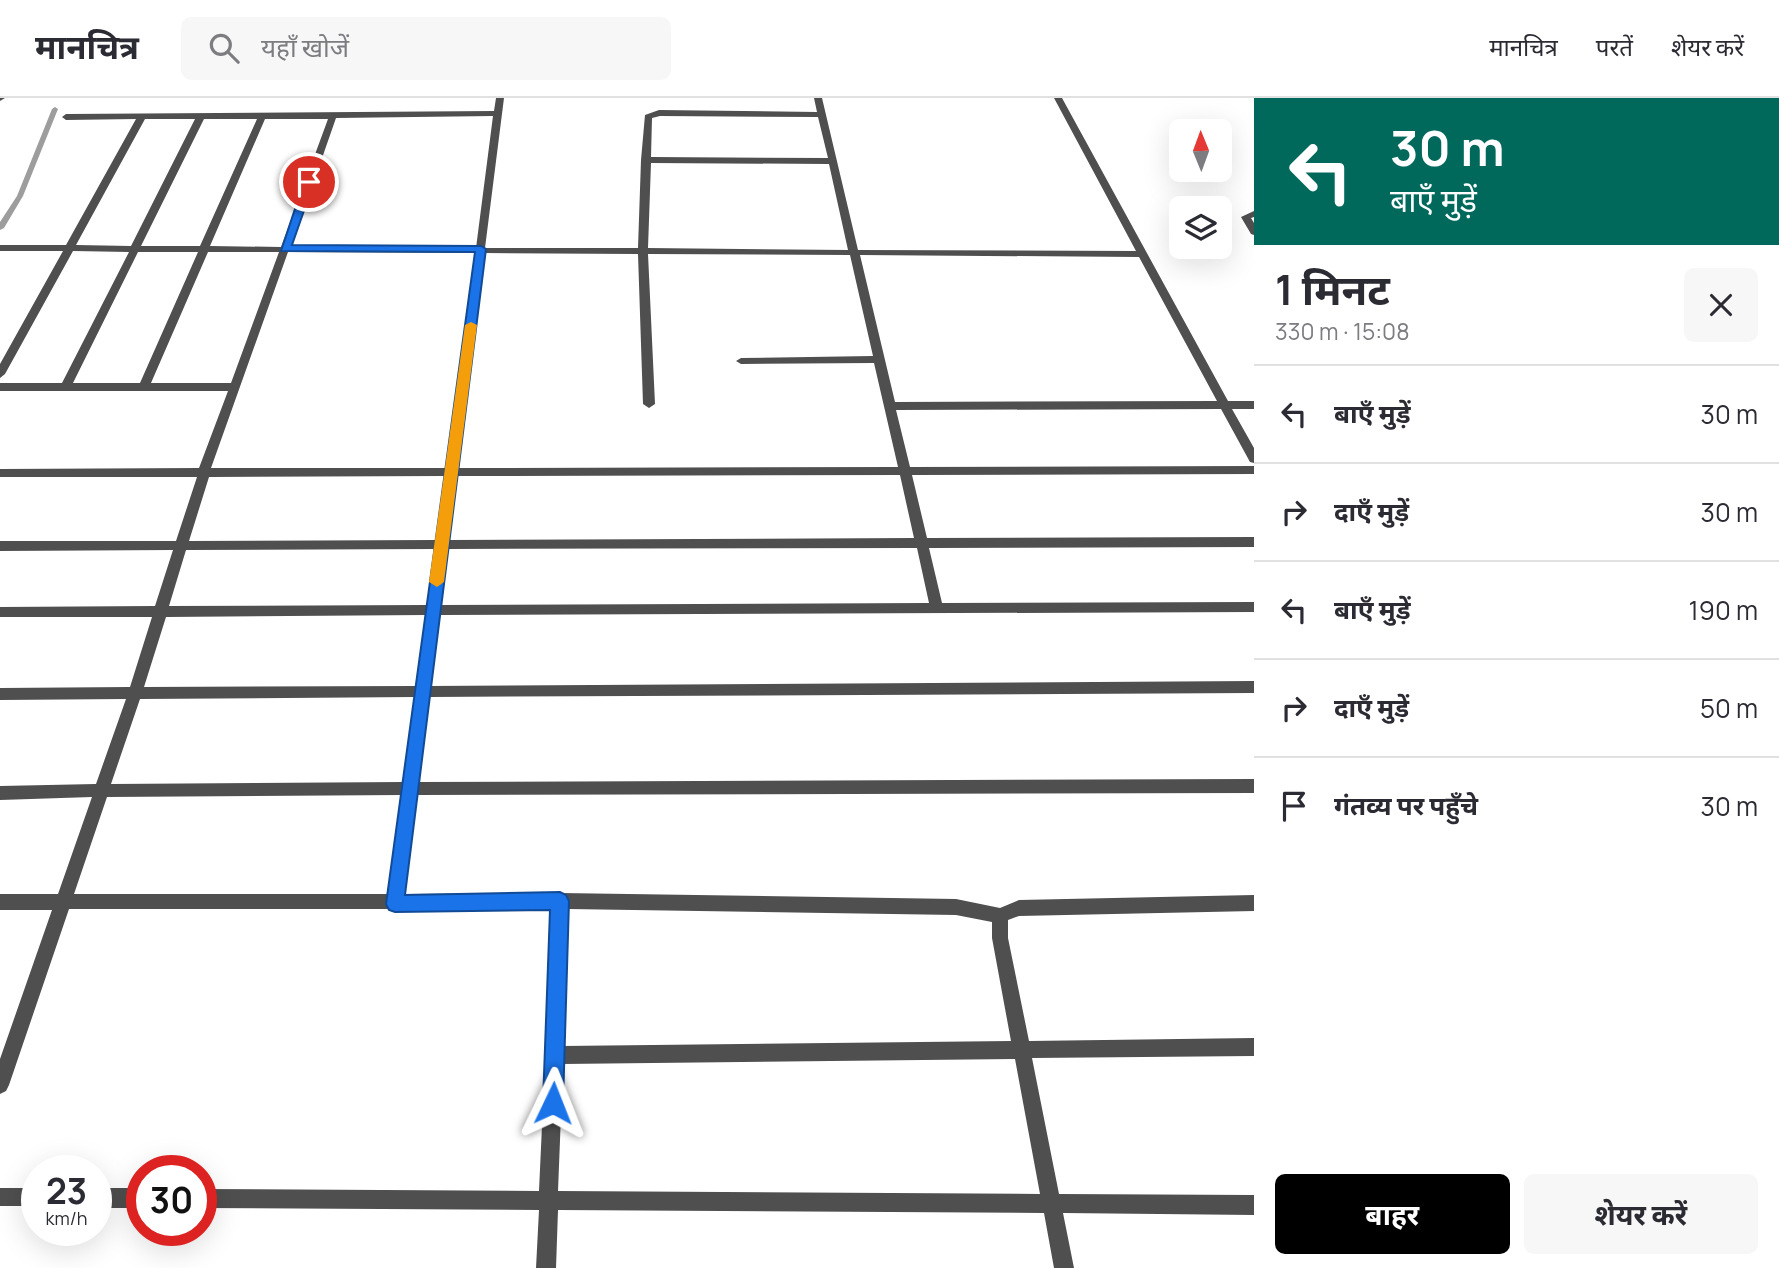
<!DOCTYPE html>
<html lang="hi">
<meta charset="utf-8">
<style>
:root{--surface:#fff;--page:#f7f7f7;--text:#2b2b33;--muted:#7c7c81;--line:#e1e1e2;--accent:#000}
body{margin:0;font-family:Manrope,"Noto Sans Devanagari",sans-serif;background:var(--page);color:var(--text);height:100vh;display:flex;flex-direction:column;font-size:26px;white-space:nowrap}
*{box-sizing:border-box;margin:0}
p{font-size:23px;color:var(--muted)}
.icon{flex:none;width:38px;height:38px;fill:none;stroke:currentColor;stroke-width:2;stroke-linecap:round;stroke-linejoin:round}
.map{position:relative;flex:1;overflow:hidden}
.drawer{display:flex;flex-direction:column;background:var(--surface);width:525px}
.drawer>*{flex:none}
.top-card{background:#00695c;color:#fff;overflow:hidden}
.needle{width:46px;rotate:359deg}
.controls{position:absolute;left:1169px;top:21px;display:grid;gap:14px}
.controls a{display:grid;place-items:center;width:63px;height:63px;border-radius:10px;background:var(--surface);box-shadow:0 7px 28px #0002;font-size:35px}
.speed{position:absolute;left:21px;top:1057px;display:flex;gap:14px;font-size:35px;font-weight:700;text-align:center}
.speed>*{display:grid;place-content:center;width:91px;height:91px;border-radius:50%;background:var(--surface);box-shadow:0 7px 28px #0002;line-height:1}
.speed small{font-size:18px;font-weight:400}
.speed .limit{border:10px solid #d22;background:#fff;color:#111}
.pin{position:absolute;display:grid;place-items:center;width:60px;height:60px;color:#fff;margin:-30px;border:4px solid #fff;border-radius:50%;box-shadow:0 2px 7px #0007}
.me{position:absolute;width:77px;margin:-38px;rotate:2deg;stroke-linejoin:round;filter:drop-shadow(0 0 5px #0008)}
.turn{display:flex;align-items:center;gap:24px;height:147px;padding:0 21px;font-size:32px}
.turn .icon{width:91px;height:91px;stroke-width:2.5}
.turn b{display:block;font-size:49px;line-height:60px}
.round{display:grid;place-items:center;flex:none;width:74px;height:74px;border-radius:10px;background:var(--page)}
.headline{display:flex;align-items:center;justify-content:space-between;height:119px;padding:0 21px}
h1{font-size:42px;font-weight:700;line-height:52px}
.cta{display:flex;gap:14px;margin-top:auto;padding:14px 21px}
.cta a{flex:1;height:80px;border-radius:10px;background:var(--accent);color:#fff;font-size:28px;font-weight:700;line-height:80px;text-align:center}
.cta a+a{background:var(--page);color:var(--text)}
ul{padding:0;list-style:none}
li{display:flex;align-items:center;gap:21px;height:98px;padding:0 21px;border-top:2px solid var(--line)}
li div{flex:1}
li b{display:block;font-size:26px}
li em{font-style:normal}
header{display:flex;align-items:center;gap:42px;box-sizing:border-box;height:98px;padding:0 35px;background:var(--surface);border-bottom:2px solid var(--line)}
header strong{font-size:33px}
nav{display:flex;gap:38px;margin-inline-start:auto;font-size:24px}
.search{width:490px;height:63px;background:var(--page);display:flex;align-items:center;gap:18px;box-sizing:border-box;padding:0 24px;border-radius:10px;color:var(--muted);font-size:26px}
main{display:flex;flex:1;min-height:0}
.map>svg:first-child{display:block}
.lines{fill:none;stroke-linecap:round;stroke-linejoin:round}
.stream{fill:#9d9d9d;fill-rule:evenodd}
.street{fill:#4f4f4f;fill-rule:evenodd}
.route{fill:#1a73e8;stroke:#114b97;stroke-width:2}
.slow{fill:#f59e0b}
</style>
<header>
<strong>मानचित्र</strong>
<div class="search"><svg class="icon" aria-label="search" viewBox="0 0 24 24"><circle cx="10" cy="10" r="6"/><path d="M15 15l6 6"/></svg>यहाँ खोजें</div>
<nav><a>मानचित्र</a><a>परतें</a><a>शेयर करें</a></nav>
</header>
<main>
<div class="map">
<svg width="1254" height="1170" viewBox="0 0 1254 1170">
<rect width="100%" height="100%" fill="#fff"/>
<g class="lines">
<path class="stream" d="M55 9 58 11 23 98 4 130 0 132V124L17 98 52 11Z"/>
<g class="street">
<path d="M0 0H5L0 3Z"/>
<path d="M496 0H504L485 150H638L641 62 645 17 659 12 817 14 814 0H822L858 152 1136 153 1054 0H1062L1228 303H1254V311H1232L1254 350V365L1250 364 1221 311 896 312 910 369 1254 368V376L912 377 927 440 1254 439V449L929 450 942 505 1254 504V514L439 517 430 588 1254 583V595L429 599 418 684 1254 681V695L417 697 404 796 560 795 956 801 1000 810 1019 802 1254 797V813L1019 818 1008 822V840L1029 943 1254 940V958L1032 960 1059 1096 1254 1097V1117L1063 1115 1074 1170H1054L1044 1115 558 1112 556 1170H536L539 1112 201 1110V1091L539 1093 552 811H401L395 814 389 811H69L9 987 6 993 0 996V961L52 812H0V796H58L92 699 0 702V688L96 686 126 601 0 602V590L130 589 152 519H0V509L155 508 173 452 0 453V443H176L197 379H0V371L199 370 228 293H0V285H62L129 154 73 153 5 276 0 280V266L63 153H0V147H66L136 21 66 22 62 19 66 16 494 13ZM493 18 476 150 291 149 336 20ZM660 18 818 19 828 60 651 59 652 20ZM145 21H195L131 148 76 147ZM204 21H257L200 148H141ZM265 21H328L281 149 210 148ZM651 65 829 66 848 152 648 150ZM138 154H198L140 285H73ZM208 154H279L231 285H151ZM288 154 475 155 446 370H211ZM485 155 638 156 643 306 649 310 655 306 648 156 850 157 873 258 741 260 736 263 741 266 874 265 898 369 458 370ZM860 157 1139 159 1217 303 895 304ZM900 377 914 440 449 442 457 378ZM445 378 436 442 189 443 209 379ZM917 450 929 505 441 507 448 451ZM435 451 427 507 169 508 186 452ZM426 517 416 588 144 589 166 519ZM415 599 403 684 111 686 140 601ZM402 697 388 796H74L107 699ZM568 811 956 817 992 824V840L1011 943 563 948ZM1015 961 1040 1096 558 1093 563 966Z"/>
<path d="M1254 113V119L1251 120 1254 125V137L1251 136 1241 119Z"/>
<rect x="0" y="1090" width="37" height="18"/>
<rect x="96" y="1090" width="46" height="20"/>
</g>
</g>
<path class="route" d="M309 81 314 84 292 147 481 148 486 151 405 797 560 794 566 797 569 803 563 1005 560 1012 553 1015 546 1012 543 1005 550 812 395 814 389 812 386 806 475 154 281 153 304 84Z"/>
<path class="slow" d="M471 224 477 227 444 484 437 489 429 484 465 227Z"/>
</svg>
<div class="controls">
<a><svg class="needle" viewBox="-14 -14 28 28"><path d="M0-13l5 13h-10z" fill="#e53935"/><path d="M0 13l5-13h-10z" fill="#7c7c81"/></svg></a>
<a><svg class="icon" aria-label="layers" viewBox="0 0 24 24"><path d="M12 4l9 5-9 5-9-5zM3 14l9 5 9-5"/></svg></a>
</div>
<div class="speed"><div>23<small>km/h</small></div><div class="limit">30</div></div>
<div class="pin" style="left:309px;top:84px;background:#d93025"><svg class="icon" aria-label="arrive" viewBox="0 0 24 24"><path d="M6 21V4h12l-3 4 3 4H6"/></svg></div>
<svg class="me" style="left:553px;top:1005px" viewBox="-20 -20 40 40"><path d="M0-17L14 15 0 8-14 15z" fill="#1a73e8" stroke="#fff" stroke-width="4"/></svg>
</div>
<section class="drawer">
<div class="top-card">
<div class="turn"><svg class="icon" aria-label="left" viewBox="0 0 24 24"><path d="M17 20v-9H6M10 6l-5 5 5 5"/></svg><div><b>30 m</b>बाएँ मुड़ें</div></div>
</div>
<div class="headline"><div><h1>1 मिनट</h1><p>330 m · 15:08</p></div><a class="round"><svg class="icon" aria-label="close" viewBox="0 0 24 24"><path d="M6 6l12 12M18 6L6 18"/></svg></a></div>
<ul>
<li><svg class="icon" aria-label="left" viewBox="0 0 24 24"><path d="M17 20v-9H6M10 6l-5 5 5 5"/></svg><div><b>बाएँ मुड़ें</b></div><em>30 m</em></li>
<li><svg class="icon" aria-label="right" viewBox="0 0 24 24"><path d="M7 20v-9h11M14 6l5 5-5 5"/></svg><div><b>दाएँ मुड़ें</b></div><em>30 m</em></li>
<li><svg class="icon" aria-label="left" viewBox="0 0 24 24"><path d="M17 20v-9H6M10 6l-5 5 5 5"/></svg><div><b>बाएँ मुड़ें</b></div><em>190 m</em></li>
<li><svg class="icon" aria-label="right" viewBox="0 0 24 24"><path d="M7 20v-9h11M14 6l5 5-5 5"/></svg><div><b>दाएँ मुड़ें</b></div><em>50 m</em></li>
<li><svg class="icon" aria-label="arrive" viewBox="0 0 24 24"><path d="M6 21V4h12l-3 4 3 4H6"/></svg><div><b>गंतव्य पर पहुँचे</b></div><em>30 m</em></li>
</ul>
<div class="cta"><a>बाहर</a><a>शेयर करें</a></div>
</section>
</main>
